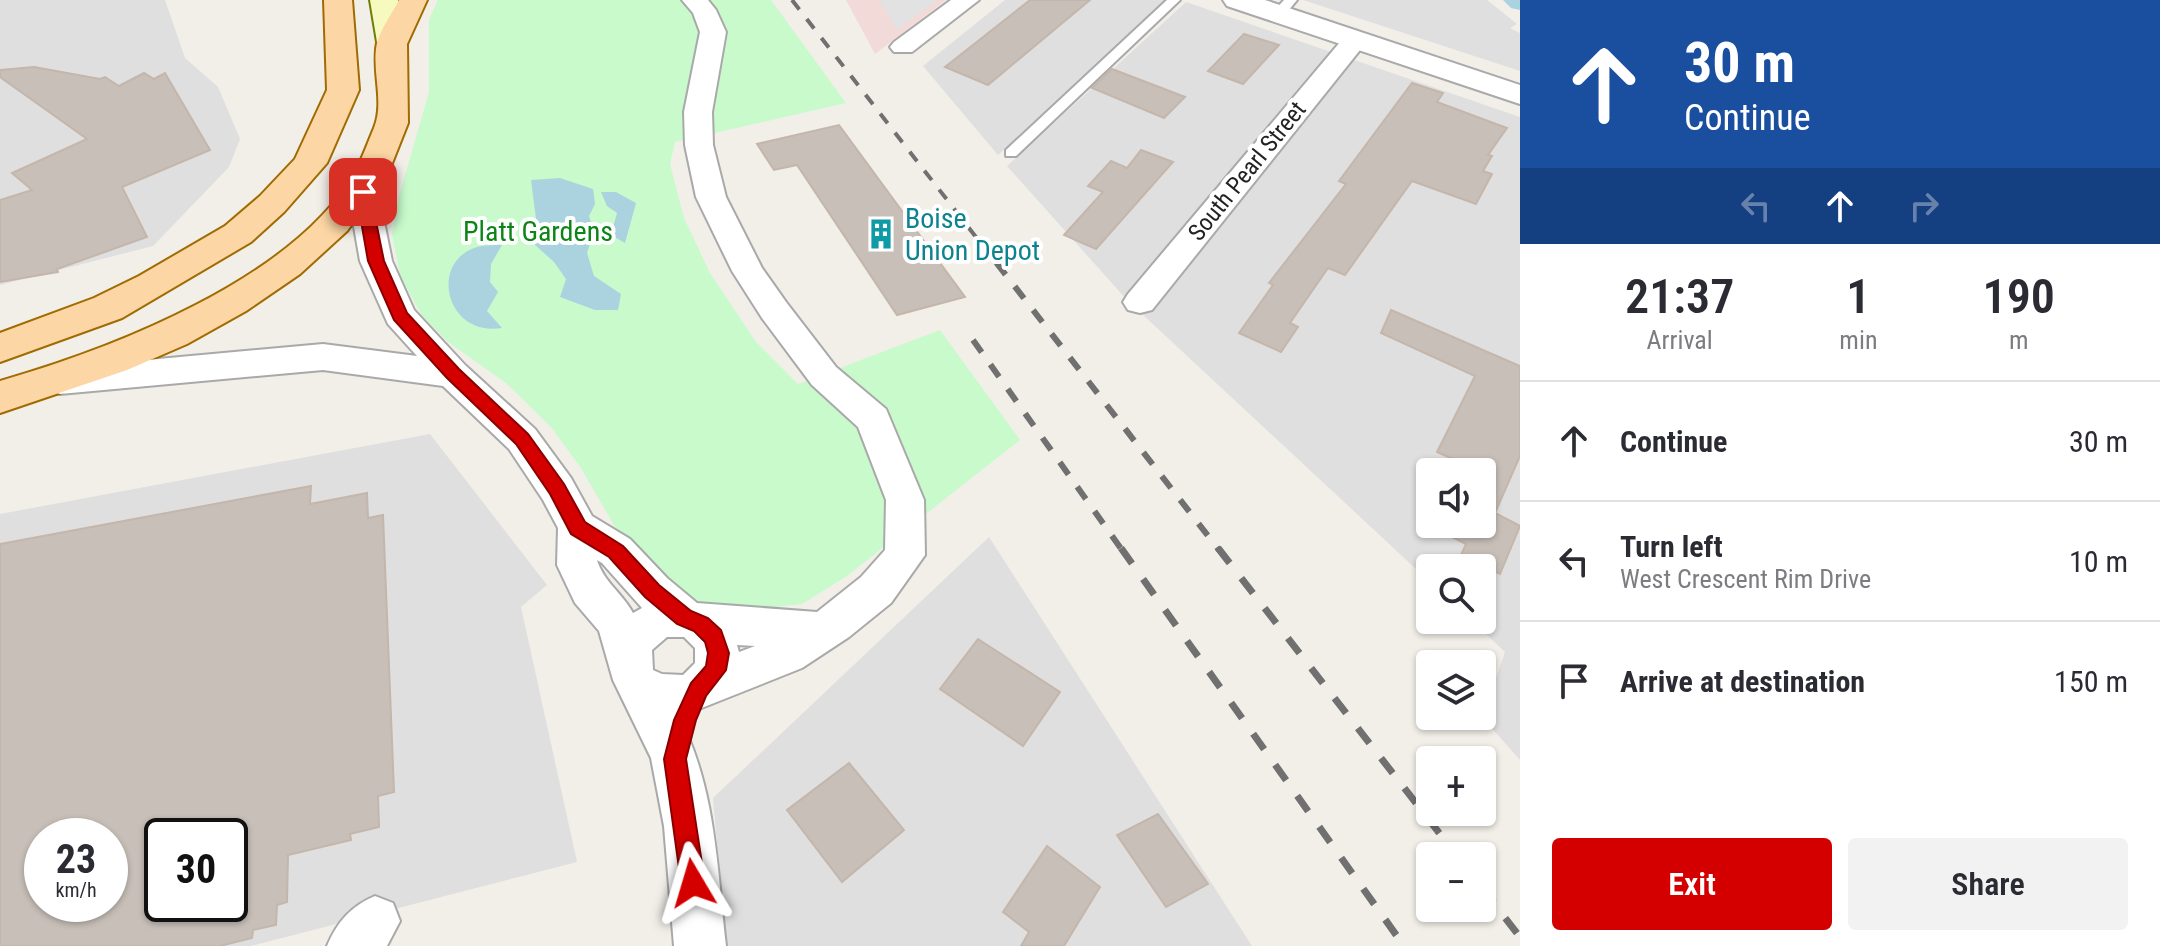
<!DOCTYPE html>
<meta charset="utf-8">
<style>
:root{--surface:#fff;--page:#f2f2f3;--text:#2b2b33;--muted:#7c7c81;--line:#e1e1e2;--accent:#d40000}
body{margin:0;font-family:"Roboto Condensed",sans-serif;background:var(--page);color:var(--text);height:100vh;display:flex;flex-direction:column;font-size:30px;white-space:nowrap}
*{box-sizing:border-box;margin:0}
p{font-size:26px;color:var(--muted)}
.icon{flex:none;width:44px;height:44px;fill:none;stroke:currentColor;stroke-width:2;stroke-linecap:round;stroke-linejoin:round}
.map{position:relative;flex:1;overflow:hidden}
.side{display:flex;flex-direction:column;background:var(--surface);width:640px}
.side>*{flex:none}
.guide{background:#1a4fa0;color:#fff;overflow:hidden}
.buttons{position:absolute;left:1416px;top:458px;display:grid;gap:16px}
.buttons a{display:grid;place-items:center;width:80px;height:80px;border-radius:8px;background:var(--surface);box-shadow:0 2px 6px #0004;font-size:40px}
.speed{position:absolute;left:24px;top:818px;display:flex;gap:16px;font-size:40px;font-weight:700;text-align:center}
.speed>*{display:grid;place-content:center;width:104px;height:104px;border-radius:50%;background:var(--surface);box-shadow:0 2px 6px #0004;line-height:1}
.speed small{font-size:20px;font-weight:400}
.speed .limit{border:4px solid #111;border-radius:12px;background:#fff;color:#111}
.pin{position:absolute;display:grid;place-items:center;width:68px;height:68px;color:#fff;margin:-34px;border-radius:16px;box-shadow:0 4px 12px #0006}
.me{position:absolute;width:88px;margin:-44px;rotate:353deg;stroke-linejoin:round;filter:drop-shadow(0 0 6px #0008)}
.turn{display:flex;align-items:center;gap:28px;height:168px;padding:0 32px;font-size:36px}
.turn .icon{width:104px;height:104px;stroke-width:2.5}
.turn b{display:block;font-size:56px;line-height:68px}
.lanes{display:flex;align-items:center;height:76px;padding:0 32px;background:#0003;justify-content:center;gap:40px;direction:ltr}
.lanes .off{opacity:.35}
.eta{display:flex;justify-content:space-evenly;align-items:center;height:136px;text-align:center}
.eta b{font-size:48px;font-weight:600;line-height:56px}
.action{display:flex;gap:16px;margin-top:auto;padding:16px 32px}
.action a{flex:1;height:92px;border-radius:8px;background:var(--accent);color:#fff;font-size:32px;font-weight:600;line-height:92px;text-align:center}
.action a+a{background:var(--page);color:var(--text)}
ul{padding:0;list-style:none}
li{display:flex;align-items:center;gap:24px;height:120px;padding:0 32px;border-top:2px solid var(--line)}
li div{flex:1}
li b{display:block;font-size:30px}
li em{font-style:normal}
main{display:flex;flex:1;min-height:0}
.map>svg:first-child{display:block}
.residential{fill:#e0dfdf;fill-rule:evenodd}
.commercial{fill:#f2dad9}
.park{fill:#c8facc}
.parking{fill:#e2e2e2}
.water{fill:#aad3df}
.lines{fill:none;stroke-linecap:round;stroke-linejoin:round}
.canal{fill:#aad3df;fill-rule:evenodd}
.building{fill:#c7bfb8;stroke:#c4b6ab;stroke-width:2;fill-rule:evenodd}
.service-casing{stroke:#a9a9a9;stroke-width:4}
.minor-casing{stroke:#a9a9a9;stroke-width:4}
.tertiary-casing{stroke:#a9a9a9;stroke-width:4}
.secondary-casing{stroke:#707d05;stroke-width:4}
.primary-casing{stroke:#a06b00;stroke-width:4}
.service{fill:#fff;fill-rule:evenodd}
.minor{fill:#fff;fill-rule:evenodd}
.tertiary{fill:#fff;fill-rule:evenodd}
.secondary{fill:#f7fabf;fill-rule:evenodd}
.primary{fill:#fcd6a4;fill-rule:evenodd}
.rail-far2{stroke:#707070;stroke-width:4;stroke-dasharray:12 12;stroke-linecap:butt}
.rail-far1{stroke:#707070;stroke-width:6;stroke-dasharray:15 15;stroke-linecap:butt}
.rail{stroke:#707070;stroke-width:7;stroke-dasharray:19 19;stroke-linecap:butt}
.route{fill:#d40000;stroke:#8a0000;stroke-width:2}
.labels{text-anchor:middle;stroke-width:8;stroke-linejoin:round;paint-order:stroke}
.far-street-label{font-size:24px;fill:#222;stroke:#fff}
.culture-label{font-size:28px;fill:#0d838f;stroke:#fff;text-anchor:start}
.park-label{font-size:28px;fill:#0c8416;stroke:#fff}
</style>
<main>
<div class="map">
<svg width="1520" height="946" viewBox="0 0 1520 946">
<rect width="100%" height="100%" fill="#f2efe9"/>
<g class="residential">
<path d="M0 0H165L185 58 218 87 240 139 229 167 153 246 0 285Z"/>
<path d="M1005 0H1168L998 155 923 66Z"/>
<path d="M1303 0H1487L1517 24 1510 28 1520 33V71Z"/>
<path d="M1186 2 1520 117V760L1482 717 1505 652 1471 620H1482V568H1430V582L1127 300 1007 166ZM1430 472H1482V524H1430Z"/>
<path d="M430 434 547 585 521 607 577 862 251 946H0V514ZM42 836H110V904H42ZM162 836H230V904H162Z"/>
<path d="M989 537 1252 946H726L713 798Z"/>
</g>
<path class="commercial" d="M846 0H946L875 54Z"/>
<path class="park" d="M438 0H771L846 103 675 142 670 164 684 218 710 273 756 342 798 384 940 330 1020 440 847 576 802 604 736 611 705 608 637 565 581 468 551 427 506 383 448 342 422 316 400 275 392 234 398 200 429 92V19Z"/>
<path class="parking" d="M879 0H937L897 30Z"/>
<g class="water">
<path d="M560 178 593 189 595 204 589 216 594 232 587 253 594 276 621 294 618 310H595L560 297 566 279 554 262 534 244 536 219 531 180Z"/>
<path d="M601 192H616L636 203 625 243 611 235 617 213 607 206Z"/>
<path d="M502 245 491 264 490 282 498 292 487 311 502 328C446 337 428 262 477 247 485 245 494 245 502 245Z"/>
</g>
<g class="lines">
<path class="canal" d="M1503 0H1520V10L1511 8Z"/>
</g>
<g class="building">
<path d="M1030 0H1090L988 85 945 67Z"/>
<path d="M1244 34 1279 45 1243 84 1208 71Z"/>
<path d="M34 67 100 79 105 77 119 86 144 73 154 79 165 73 210 150 122 187 147 237 57 269 58 272 0 282V200L32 190 12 173 87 139 0 77V70Z"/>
<path d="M1112 69 1185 97 1164 118 1092 88Z"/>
<path d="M1412 83 1443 93 1437 102 1507 128 1488 155 1492 156 1483 171 1492 174 1476 204 1412 181 1345 275 1328 268 1290 323 1298 327 1281 352 1239 333 1273 285 1269 283 1346 184 1339 181Z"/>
<path d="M839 125 965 297 897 315 797 165 774 170 757 144Z"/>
<path d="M1141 150 1173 162 1096 249 1064 235 1103 192 1088 186 1111 161 1127 168Z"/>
<path d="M1391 310 1520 366V456L1495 513 1520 526 1500 574 1461 555 1466 544 1426 524H1482V472L1437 452 1475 376 1381 333Z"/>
<path d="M311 486 310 504 367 493 368 518 383 515 394 792 378 796 379 827 350 834 351 840 288 855 287 902 277 905 276 925 253 930 252 938 220 946H0V544ZM42 836H110V904H42ZM162 836H230V904H162Z"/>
<path d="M978 639 1060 692 1023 746 940 689Z"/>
<path d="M849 763 904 830 842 882 787 810Z"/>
<path d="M1158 814 1208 884 1166 907 1117 835Z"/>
<path d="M1047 846 1100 887 1064 946H1021L1029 932 1003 912Z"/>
</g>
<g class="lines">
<g class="service-casing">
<g id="service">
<path d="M1167 0H1180L1016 156H1006V150Z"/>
<path d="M1284 0H1297L1283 17H1273L1271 14Z"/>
</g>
</g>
<g class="minor-casing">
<g id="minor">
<path d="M682 0H708L716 10 726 32 712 112 713 145 726 197 762 268 786 302 836 367 886 409 924 500 925 555 891 603 849 637 802 668 679 717C716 788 717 869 726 946H674L664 826 651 758 613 680 599 631 575 603 557 565 558 528 543 500 509 449 443 386 323 370 60 394 48 390 42 381 48 372 60 368 323 344 417 356 388 324 360 261 348 192 352 185 363 183 374 185 378 192 392 261 414 310 465 365 535 429 571 478 592 516 630 539 667 578 697 603 817 612 861 577 885 550 886 500 858 427 812 385 762 318 732 271 696 197 685 145 684 112 700 32 693 13ZM597 560 602 563 642 608 633 613C623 594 603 581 597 560ZM667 637H684L695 648V663L683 675 662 674 653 670 652 650ZM737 645 755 646 739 652Z"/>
<path d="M951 0H979L912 52H894L890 47 894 42Z"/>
<path d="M1355 32 1364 35 1368 40 1152 310 1140 313 1128 310 1123 302 1128 294 1346 35Z"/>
<path d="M375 896 393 903 400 921 387 946H327C337 922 351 906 375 896Z"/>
</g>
</g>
<g class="tertiary-casing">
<path id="tertiary" d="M1223 0H1265L1520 85V104L1227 6Z"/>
</g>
<g class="secondary-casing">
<path id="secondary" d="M370 0H398L407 42 402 48 392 51 382 48 377 42Z"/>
</g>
<g class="primary-casing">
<g id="primary">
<path d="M324 0H352L359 90 327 163 284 212 251 242 122 318 0 362V333L94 298 139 276 225 226 260 196 295 159 327 90Z"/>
<path d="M399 0H427L407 44 408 123 387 176 347 231 300 274 246 311 187 344 127 370 0 413V381C112 349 294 279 355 172 362 159 368 142 374 128 385 101 371 71 377 43 381 28 392 14 399 0Z"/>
</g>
</g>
<use href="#service" class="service"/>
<use href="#minor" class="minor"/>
<use href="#tertiary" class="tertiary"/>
<use href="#secondary" class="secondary"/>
<use href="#primary" class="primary"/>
<path class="rail-far2" d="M792 0 979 241"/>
<g class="rail-far1">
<path d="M978 239 1219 550"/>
<path d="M973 340 1122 550"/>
</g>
<g class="rail">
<path d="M1121 548 1404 946"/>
<path d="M1218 548 1457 856"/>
<path d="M1482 888 1520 937"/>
</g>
</g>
<path class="route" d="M363 188 370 192 384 261 407 313 459 369 528 434 564 484 585 522 623 546 659 585 691 611 708 618 721 630 729 653 726 670 706 696 696 720 686 759 705 883 701 892 693 895 685 892 681 883 664 759 674 720 691 683 706 666 708 653 705 642 694 631 677 624 645 597 609 557 571 534 550 494 516 444 447 378 394 320 368 261 356 192Z"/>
<defs>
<g id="building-bare" transform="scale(2.4)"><path d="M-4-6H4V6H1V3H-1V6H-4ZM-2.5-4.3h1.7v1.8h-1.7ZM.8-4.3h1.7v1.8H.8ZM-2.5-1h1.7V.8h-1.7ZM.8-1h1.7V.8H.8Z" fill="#0f9aa8" stroke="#fff" stroke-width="2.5" paint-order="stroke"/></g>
</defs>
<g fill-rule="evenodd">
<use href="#building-bare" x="881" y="234"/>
</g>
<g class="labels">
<g class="far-street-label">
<text transform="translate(1247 171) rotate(-51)" y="8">South Pearl Street</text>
</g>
<g class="culture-label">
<text x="905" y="228">Boise<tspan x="905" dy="32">Union Depot</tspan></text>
</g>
<g class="park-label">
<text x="538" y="241">Platt Gardens</text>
</g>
</g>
</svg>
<div class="buttons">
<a><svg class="icon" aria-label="sound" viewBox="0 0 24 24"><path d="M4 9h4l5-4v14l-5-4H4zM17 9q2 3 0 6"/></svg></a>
<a><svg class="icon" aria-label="search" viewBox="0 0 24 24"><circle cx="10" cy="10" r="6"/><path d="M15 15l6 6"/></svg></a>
<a><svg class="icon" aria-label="layers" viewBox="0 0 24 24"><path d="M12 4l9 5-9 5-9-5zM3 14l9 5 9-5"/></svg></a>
<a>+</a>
<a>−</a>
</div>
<div class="speed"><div>23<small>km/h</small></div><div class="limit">30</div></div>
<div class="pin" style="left:363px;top:192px;background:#d93025"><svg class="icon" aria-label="arrive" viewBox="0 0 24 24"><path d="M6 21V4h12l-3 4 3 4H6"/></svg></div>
<svg class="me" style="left:693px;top:883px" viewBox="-20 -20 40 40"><path d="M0-17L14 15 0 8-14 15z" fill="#d40000" stroke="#fff" stroke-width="4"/></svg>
</div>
<section class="side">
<div class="guide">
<div class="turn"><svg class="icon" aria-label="ahead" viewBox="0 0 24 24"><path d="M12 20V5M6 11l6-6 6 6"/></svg><div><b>30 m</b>Continue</div></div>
<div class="lanes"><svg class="icon off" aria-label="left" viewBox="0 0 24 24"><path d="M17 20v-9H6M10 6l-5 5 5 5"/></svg><svg class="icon" aria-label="ahead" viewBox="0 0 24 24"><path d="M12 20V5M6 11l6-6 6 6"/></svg><svg class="icon off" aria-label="right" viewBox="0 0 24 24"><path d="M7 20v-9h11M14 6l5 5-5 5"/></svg></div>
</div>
<div class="eta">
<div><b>21:37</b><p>Arrival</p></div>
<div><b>1</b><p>min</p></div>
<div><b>190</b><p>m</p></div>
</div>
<ul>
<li><svg class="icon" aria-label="ahead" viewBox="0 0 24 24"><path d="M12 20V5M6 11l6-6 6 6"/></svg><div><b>Continue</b></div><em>30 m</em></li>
<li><svg class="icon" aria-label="left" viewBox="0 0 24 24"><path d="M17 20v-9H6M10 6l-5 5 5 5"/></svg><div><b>Turn left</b><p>West Crescent Rim Drive</p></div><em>10 m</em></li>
<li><svg class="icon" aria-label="arrive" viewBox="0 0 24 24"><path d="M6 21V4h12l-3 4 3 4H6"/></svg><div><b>Arrive at destination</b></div><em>150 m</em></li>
</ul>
<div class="action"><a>Exit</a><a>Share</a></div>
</section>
</main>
